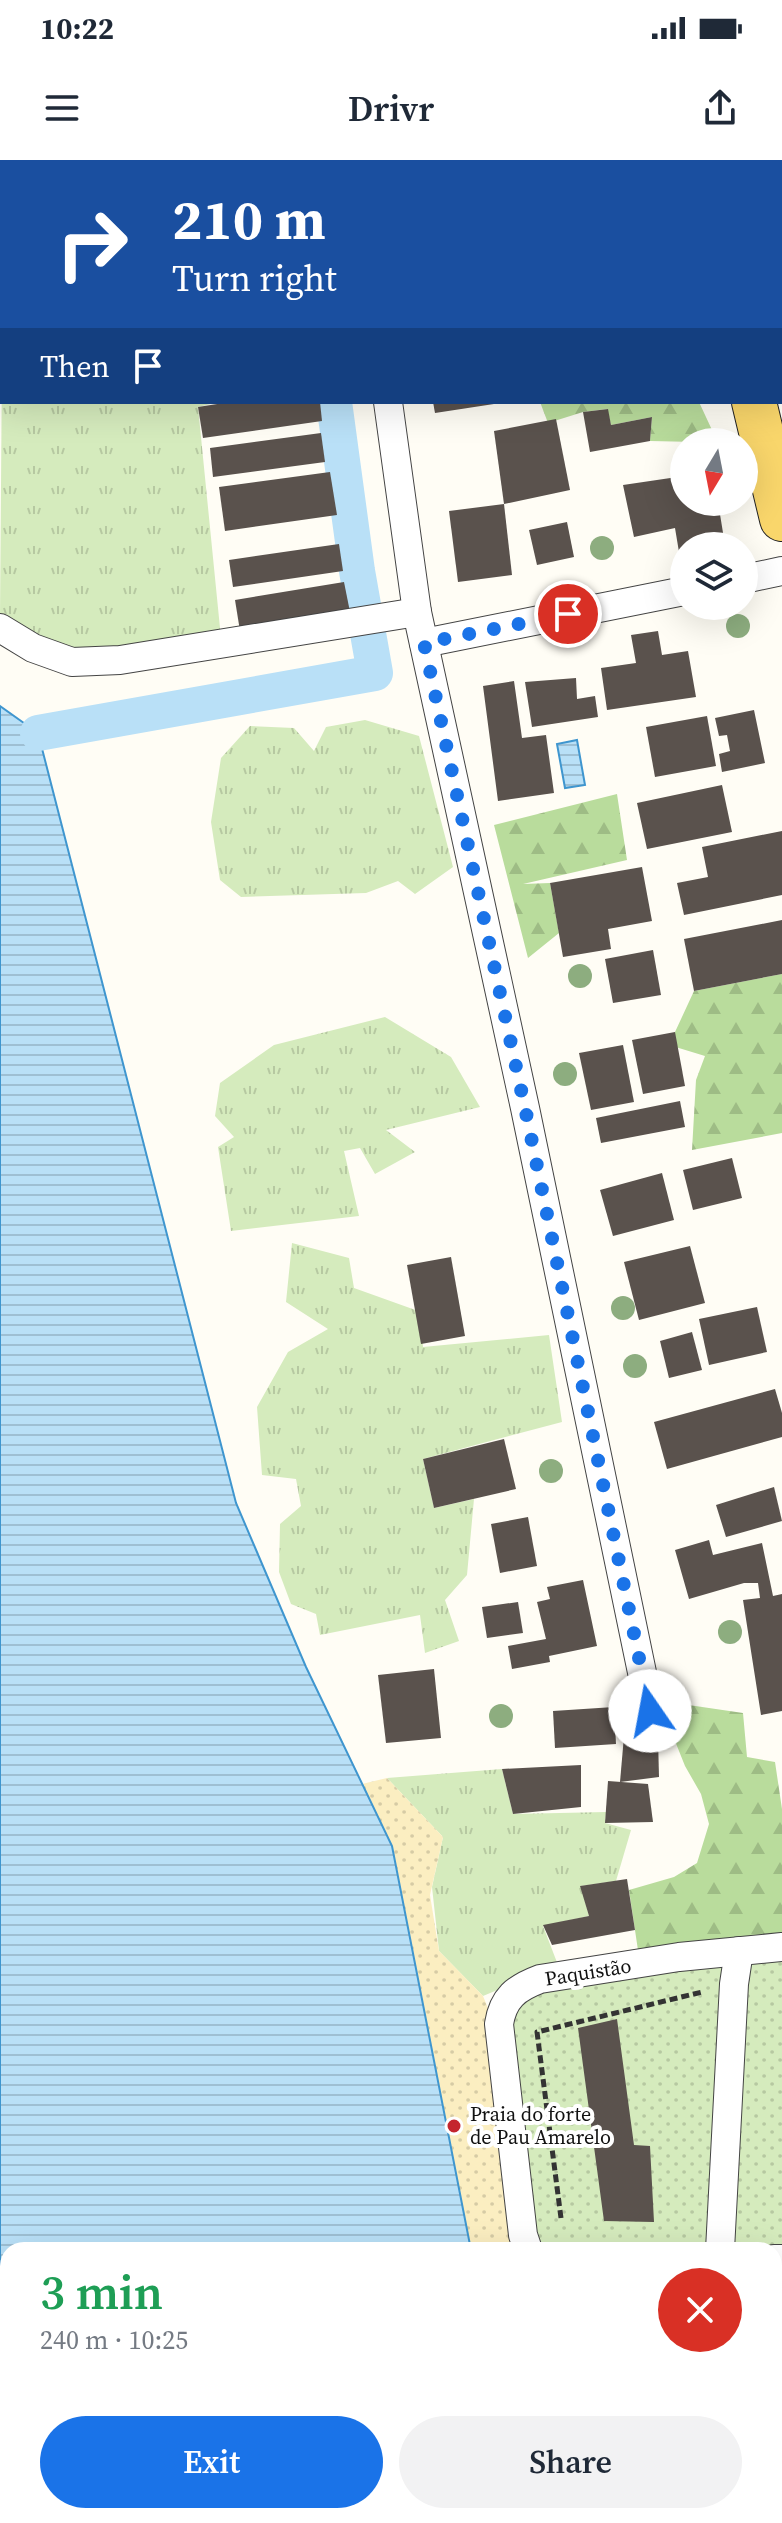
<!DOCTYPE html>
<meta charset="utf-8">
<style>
:root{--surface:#fff;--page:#f2f2f3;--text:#1f2937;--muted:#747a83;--accent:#1a73e8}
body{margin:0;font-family:"Source Serif 4",serif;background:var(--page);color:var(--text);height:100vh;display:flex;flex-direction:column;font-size:30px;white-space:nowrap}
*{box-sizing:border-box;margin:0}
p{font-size:26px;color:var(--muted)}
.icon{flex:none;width:44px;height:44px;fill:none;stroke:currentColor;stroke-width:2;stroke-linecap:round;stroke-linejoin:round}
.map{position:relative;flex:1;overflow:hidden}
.sheet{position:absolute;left:0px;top:2082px;width:782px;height:282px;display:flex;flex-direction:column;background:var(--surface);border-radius:24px 24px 0 0;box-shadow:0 8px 32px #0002}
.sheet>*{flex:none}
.banner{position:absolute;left:0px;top:0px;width:782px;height:244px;box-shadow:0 8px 32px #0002;background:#1a4fa0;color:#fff;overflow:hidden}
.needle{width:52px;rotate:190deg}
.buttons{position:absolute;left:670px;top:268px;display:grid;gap:16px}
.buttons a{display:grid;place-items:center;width:88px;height:88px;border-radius:50%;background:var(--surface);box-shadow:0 8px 32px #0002;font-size:40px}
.pin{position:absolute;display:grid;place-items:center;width:68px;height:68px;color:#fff;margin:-34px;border:4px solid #fff;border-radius:50%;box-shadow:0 2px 8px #0007}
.me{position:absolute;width:88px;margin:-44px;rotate:348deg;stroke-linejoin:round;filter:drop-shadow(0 0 6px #0008)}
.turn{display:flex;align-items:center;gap:28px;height:168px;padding:0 40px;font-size:36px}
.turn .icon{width:104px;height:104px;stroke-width:2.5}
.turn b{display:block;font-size:56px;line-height:68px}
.then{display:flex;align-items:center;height:76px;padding:0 40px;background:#0003;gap:16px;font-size:30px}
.round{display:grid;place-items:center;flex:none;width:84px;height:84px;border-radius:42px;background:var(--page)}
.head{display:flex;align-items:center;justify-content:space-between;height:136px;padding:0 40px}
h1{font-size:48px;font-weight:600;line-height:60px;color:#1e9e55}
.action{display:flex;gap:16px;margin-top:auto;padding:16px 40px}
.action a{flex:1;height:92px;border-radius:48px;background:var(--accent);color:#fff;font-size:32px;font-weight:600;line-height:92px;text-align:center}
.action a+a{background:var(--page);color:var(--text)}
.status{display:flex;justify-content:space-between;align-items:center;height:56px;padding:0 40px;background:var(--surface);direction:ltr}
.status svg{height:22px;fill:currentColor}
header{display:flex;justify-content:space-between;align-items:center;height:104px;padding:0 40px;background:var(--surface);font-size:36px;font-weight:600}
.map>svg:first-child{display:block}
.grass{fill:url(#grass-tufts)}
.forest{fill:url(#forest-firs)}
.sand{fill:url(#sand-dots)}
.park{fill:url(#park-dots)}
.water{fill:url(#water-rules);stroke:#3f96cf;stroke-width:2}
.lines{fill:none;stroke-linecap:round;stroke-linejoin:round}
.canal{stroke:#b9e0f7;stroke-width:36}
.building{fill:#5a524d}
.street-casing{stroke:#444;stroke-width:30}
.primary-casing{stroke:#222;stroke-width:46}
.path{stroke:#333;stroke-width:5;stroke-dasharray:8 4;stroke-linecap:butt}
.street{stroke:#fff;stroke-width:28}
.primary{stroke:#f9d66b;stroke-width:44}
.tree{fill:#8dad7f}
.route{stroke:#1a73e8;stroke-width:14;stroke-dasharray:0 25.2}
.poi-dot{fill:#c4262e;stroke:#fff;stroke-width:3}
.labels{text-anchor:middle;stroke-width:8;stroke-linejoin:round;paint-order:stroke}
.street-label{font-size:20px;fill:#111;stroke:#fff}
.poi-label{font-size:20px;fill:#111;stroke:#fff;text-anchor:start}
</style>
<div class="status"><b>10:22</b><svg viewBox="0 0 49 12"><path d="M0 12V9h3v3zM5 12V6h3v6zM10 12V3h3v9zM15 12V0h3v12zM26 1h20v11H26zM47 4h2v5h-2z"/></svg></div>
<header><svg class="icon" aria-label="menu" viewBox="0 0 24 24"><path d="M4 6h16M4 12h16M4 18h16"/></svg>Drivr<svg class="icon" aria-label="share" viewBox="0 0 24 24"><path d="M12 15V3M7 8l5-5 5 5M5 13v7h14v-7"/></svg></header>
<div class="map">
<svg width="782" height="2363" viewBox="0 0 782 2363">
<defs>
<pattern id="grass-tufts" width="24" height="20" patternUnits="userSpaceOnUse" patternTransform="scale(2)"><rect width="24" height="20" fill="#d5ebbd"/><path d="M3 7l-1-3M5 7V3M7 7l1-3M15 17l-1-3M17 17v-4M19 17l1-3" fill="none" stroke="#b6c8a1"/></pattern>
<pattern id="forest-firs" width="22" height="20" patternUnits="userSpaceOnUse" patternTransform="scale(2)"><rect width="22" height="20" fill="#b9dc9c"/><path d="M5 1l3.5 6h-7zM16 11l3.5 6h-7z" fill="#9ebc85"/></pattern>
<pattern id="sand-dots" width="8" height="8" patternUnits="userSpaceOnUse" patternTransform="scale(2)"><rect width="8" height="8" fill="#fbeec1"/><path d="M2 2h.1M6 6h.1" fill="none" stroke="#d6cba5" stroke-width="1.8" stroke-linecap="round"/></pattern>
<pattern id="park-dots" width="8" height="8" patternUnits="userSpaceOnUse" patternTransform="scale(2)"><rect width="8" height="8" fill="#d5ebbd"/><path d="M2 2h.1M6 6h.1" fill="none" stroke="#b6c8a1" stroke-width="1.8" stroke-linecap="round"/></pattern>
<pattern id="water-rules" width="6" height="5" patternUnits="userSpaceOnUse" patternTransform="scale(2)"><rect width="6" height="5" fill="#b9e0f7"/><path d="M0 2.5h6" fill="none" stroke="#9ebfd3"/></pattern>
</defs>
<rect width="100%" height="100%" fill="#fffdf5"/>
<g class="grass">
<path d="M2 196V242H218L198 247 221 478 72 495 0 457Z"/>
<path d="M365 560 419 576 453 707 415 734 398 721 366 733 241 737 220 720 211 662 221 598 250 566 294 568 314 591 326 567Z"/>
<path d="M385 857 451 897 480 947 386 970 415 992 375 1014 360 988 344 991 359 1056 231 1071 218 987 234 977 215 956 220 923 274 885Z"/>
<path d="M292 1083 349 1098 354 1128 421 1152 423 1187 549 1175 562 1262 423 1299 434 1348 474 1339 467 1415 445 1440 459 1481 425 1493 420 1455 320 1475 316 1454 291 1444 279 1412 280 1364 301 1346 296 1319 262 1315 257 1247 288 1192 328 1169 286 1142Z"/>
<path d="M502 1609 513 1654 606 1652 605 1663 631 1670 616 1721 581 1726 589 1756 543 1766 558 1805 483 1836 439 1791 432 1727 443 1677 387 1618Z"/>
</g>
<g class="forest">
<path d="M540 242H699L712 270 696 282 650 281 652 257 611 265 607 249 583 252 548 263Z"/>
<path d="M617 634 627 700 523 724 550 723 559 773 528 798 494 665Z"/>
<path d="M782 814V973L692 990 696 920 705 896 669 885 694 831Z"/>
<path d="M675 1543 743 1553 747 1597 775 1602 782 1649V1780L639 1797 629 1730 674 1717 697 1703 709 1664 701 1634 685 1606 671 1571Z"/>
</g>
<path class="sand" d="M387 1618 443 1677 430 1735 439 1791 483 1836 490 1853 518 2090H430L316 1635Z"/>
<path class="park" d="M782 1800V2120H774V2090H528L501 1841 657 1808Z"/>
<g class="water">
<path d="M0 546 38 573 236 1343 306 1507 392 1686 471 2090H8V2356H554L557 2363H0Z"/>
<path d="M577 580 585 625 565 628 557 584Z"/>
</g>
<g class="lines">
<g class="canal">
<path d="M301 0V2"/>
<path d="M38 573 375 513 357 411 334 242"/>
</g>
</g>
<g class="building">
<path d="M230 242H320L322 261 203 278 198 247Z"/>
<path d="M433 242H494V244L435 253Z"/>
<path d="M608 249 611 265 652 257 650 281 590 292 583 252Z"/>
<path d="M556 259 570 330 504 344 494 271Z"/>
<path d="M321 273 325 302 213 317 210 288Z"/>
<path d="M330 312 337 355 225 371 219 327Z"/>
<path d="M684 316V342H718L725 385 684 386V391L679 392 675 368 634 377 623 325Z"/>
<path d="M504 344 512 415 458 422 449 351Z"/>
<path d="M567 362 574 397 537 405 529 370Z"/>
<path d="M339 384 343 411 233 427 229 400Z"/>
<path d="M344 422 350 452 240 471 235 440Z"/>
<path d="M658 471 662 495 688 491 696 537 607 550 601 508 636 503 631 475Z"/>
<path d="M576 518 577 539 595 536 598 557 532 567 525 522Z"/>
<path d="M514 521 522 578 546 575 554 633 498 641 483 526Z"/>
<path d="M754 550 765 603 722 612 719 594 730 591 727 575 719 576 715 558Z"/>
<path d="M707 556 716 606 655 617 646 567Z"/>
<path d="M722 625 732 672 647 689 637 643Z"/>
<path d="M782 671V735L684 755 677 723 708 717 702 687Z"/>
<path d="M642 707 652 761 608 769 611 789 563 797 550 723Z"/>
<path d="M782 760V814L694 831 684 779Z"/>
<path d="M653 790 661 835 613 843 605 799Z"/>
<path d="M675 872 685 926 643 934 632 880Z"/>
<path d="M623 885 634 942 591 950 579 893Z"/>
<path d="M680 941 685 967 601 983 596 958Z"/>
<path d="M732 998 742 1038 693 1050 683 1010Z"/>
<path d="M662 1013 674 1060 613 1076 600 1030Z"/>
<path d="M690 1086 705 1143 639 1160 624 1102Z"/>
<path d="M451 1097 465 1176 421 1184 407 1105Z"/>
<path d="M757 1147 767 1192 709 1205 699 1159Z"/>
<path d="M692 1172 702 1210 669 1218 660 1181Z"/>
<path d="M775 1229 782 1253V1277L667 1309 654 1262Z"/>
<path d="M504 1279 516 1329 434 1348 423 1299Z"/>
<path d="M774 1327 782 1361 726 1377 716 1345Z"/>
<path d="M528 1357 537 1406 500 1413 491 1364Z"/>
<path d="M709 1380 713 1395 762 1383 773 1436 782 1434V1551L761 1555 743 1440 760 1438 758 1423H744L689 1439 675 1390Z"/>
<path d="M583 1420 597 1486 549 1496 550 1502 512 1509 508 1486 546 1479 537 1442 550 1439 547 1427Z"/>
<path d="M518 1442 523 1473 487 1478 482 1447Z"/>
<path d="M434 1509 441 1578 386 1583 378 1515Z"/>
<path d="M614 1547 616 1584 555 1588 553 1551Z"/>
<path d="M624 1576 658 1578 659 1617 620 1622Z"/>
<path d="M581 1605V1647L513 1654 502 1609Z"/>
<path d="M608 1621 648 1624 653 1662 605 1663Z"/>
<path d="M627 1719 635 1770 552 1785 543 1765 589 1756 580 1726Z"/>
<path d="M617 1859 634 1985 650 1986 654 2062 604 2061 578 1868Z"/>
<path d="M774 2150 782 2182 774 2184Z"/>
<path d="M781 2215 782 2239 774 2241V2216Z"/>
<path d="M782 2251V2283L774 2285V2253Z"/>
<path d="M748 2356H758L760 2363H726Z"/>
</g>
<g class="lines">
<g class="street-casing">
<g id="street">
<path d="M354 0 355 2"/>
<path d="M388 242 417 452 525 948 650 1551"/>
<path d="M744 419 782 411"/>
<path d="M0 468 33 488 72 502 120 500 417 452"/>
<path d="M424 483 684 431"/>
<path d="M528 2090 523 2075 499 1864C503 1838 516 1828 540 1819L679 1797 782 1787"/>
<path d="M720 2090 734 1824 739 1791"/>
<path d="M774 2099H782"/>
<path d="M604 2356 607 2363"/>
</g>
</g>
<g class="primary-casing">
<g id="primary">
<path d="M695 0 696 2"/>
<path d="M754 242 782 359"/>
</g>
</g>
<path class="path" d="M561 2058 537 1872 702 1832"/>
<use href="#street" class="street"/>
<use href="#primary" class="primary"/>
</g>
<g class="tree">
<circle cx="602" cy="388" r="12"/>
<circle cx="738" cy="466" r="12"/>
<circle cx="580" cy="816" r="12"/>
<circle cx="565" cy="914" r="12"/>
<circle cx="623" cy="1148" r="12"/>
<circle cx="635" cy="1206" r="12"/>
<circle cx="551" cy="1311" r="12"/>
<circle cx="730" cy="1472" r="12"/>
<circle cx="501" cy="1556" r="12"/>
</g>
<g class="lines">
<path class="route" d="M568 454 424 483 525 948 650 1551"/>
</g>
<circle class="poi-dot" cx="454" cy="1966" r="8"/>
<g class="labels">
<g class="street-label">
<text transform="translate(588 1812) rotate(-9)" y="7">Paquistão</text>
</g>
<g class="poi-label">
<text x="470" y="1961">Praia do forte<tspan x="470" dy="23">de Pau Amarelo</tspan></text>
</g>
</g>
</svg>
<div class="buttons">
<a><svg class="needle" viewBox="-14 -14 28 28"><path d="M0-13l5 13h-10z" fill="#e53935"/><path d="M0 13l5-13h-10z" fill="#747a83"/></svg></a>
<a><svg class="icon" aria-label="layers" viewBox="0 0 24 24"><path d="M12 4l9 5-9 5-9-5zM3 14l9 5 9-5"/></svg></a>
</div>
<div class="pin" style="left:568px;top:454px;background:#d93025"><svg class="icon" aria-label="arrive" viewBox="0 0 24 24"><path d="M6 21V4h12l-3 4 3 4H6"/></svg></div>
<svg class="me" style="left:650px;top:1551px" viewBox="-20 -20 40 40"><circle r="19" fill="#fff"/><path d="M0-13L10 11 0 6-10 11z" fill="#1a73e8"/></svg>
<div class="banner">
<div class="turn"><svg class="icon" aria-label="right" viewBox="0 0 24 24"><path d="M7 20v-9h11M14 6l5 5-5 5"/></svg><div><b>210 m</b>Turn right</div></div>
<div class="then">Then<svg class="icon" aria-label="arrive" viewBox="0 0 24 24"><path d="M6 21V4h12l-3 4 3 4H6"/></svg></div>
</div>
<section class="sheet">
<div class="head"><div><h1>3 min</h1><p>240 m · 10:25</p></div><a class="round" style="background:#d93025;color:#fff"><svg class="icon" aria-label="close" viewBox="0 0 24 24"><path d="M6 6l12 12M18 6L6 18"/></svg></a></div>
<div class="action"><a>Exit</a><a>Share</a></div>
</section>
</div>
